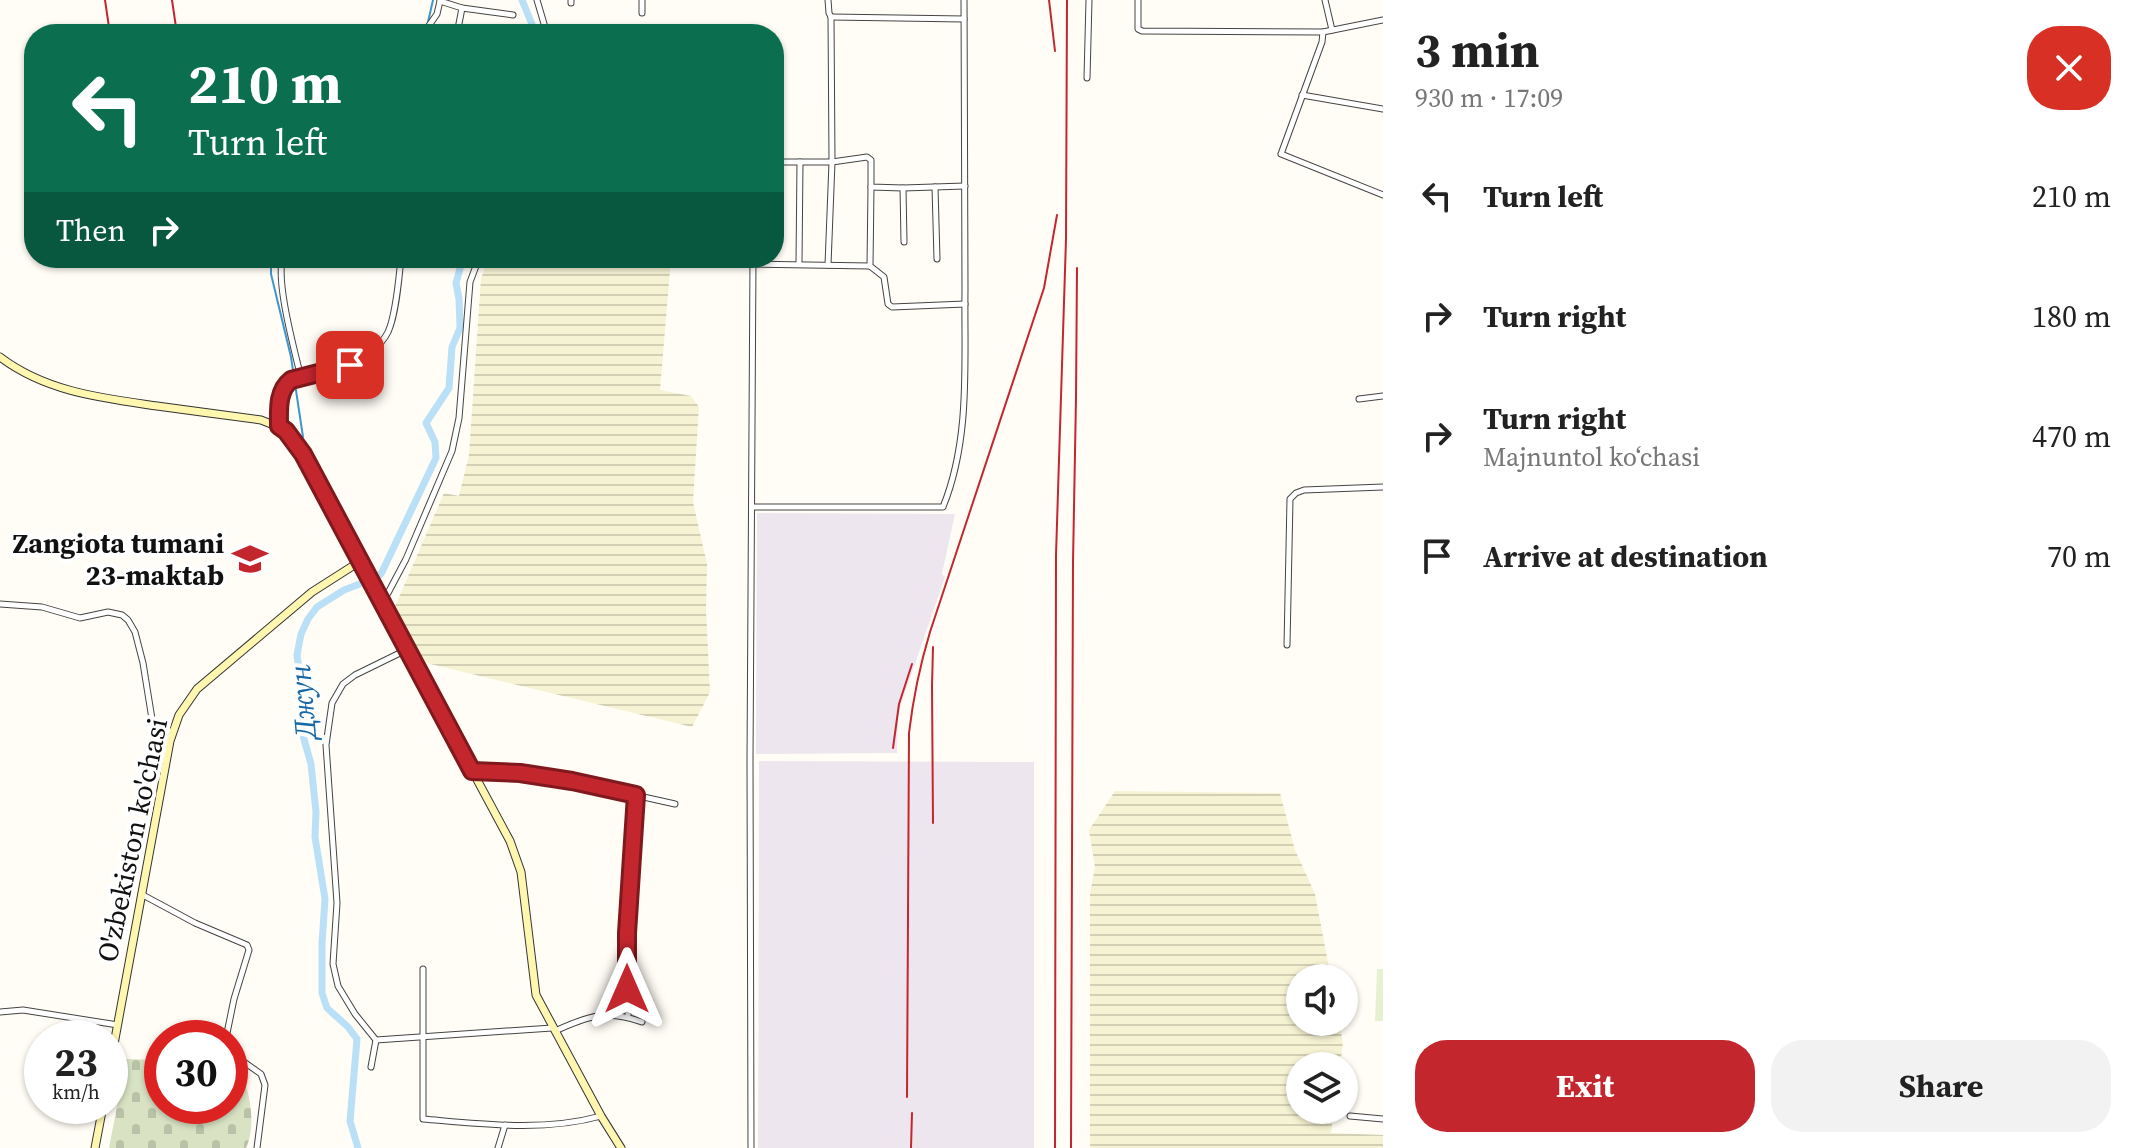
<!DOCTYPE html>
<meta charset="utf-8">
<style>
:root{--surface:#fff;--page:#f2f2f2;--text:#222;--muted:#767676;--accent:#c4262e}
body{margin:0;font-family:"Source Serif 4",serif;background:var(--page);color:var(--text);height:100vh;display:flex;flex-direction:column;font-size:30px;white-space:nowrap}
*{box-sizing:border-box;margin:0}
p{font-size:26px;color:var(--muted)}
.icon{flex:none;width:44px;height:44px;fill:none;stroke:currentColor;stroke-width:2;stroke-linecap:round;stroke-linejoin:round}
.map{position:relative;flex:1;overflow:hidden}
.sheet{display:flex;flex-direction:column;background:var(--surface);width:760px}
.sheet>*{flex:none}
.guide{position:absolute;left:24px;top:24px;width:760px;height:244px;border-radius:32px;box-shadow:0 2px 6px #0004;background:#0b6e4f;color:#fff;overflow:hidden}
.fabs{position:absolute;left:1286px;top:964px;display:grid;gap:16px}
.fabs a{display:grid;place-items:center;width:72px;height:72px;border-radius:50%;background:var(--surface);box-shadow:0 2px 6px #0004;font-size:40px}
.speed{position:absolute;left:24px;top:1020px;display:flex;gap:16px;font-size:40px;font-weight:700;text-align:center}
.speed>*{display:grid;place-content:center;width:104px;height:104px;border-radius:50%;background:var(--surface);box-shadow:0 2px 6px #0004;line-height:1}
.speed small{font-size:20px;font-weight:400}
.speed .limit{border:12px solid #d22;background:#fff;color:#111}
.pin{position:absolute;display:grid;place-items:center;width:68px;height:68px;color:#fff;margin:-34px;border-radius:16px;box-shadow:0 4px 12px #0006}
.me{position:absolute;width:88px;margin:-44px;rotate:0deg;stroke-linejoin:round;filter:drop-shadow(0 0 6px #0008)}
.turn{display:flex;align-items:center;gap:28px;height:168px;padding:0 32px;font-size:36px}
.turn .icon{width:104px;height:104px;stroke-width:2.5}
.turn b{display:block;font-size:56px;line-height:68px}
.then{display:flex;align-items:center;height:76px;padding:0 32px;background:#0003;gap:16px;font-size:30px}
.round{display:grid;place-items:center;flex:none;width:84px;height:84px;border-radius:32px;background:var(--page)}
.overview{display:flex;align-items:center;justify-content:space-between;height:136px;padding:0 32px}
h1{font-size:48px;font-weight:700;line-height:60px}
.action{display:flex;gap:16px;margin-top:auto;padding:16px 32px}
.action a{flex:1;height:92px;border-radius:32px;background:var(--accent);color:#fff;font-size:32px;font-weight:700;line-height:92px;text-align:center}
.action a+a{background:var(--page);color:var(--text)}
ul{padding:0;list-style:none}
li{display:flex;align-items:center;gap:24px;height:120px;padding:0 32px}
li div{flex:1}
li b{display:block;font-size:30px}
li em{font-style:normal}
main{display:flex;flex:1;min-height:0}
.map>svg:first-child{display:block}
.industrial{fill:#eee6ef}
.farmland{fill:url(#farmland-rules)}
.cemetery{fill:url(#cemetery-stones)}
.pitch{fill:#e6f2cf}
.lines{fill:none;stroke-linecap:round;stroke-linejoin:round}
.stream{stroke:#3f96cf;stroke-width:2}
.canal{stroke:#b9e0f7;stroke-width:7}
.street-casing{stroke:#444;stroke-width:7}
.secondary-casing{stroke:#333;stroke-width:9}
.street{stroke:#fff;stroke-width:5}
.secondary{stroke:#fff6b0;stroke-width:7}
.rail{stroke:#c4262e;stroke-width:2}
.route-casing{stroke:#7f191e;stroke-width:20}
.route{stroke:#c4262e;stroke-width:14}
.labels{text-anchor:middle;stroke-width:8;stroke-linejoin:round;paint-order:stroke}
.poi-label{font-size:28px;font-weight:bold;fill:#111;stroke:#fff;text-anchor:end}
.street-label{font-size:28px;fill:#111;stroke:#fff}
.water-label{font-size:30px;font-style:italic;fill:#1768a6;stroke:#fff}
</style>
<main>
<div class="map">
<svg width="1383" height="1148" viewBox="0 0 1383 1148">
<defs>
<pattern id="farmland-rules" width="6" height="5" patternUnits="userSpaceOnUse" patternTransform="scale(2)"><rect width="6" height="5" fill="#f6f3d4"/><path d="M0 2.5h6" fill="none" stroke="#d2cfb5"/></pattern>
<pattern id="cemetery-stones" width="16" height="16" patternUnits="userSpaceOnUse" patternTransform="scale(2)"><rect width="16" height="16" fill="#d9e3c4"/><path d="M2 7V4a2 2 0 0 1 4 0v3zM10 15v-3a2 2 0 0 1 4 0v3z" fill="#b9c2a7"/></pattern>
</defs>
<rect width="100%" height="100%" fill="#fffdf5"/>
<g class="industrial">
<path d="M757 513 955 514 942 574 945 577 898 713 897 753 756 754Z"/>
<path d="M759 761 1034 762V1148H758Z"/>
</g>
<g class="farmland">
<path d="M489 258H671L660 390 691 396 699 407 693 502 707 564 706 610 710 692 692 727 422 662 393 611 444 493 459 496 469 455 481 278Z"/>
<path d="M1115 791 1280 793 1295 850 1315 894 1331 978H1300V1022H1339L1343 1043 1340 1066H1300V1110H1334L1331 1133 1383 1135V1148H1090V894L1095 867 1089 830Z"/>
</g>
<path class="cemetery" d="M126 1059 162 1060V1106H230V1063C251 1076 257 1127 246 1148H109Z"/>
<path class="pitch" d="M1377 969H1383V1021H1375Z"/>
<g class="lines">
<g class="stream">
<path d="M428 22 433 0"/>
<path d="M419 34 425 27"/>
<path d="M276 258 271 265V274L291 357 303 437"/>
</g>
<g class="canal">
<path d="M522 0 536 34"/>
<path d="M358 1148 350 1121 357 1039 348 1027 327 1008 322 993V944L325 899 315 837 316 812 311 764 300 725 303 702 297 655 301 634 308 619 317 607 344 590 378 577 382 572 436 458 435 442 426 423 449 388 452 347 460 328 459 299 456 283 463 258"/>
</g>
<g class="street-casing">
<g id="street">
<path d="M537 0 547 34"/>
<path d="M1138 0V29L1142 31 1323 32 1383 20"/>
<path d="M1325 0 1332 30"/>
<path d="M440 1 462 8 457 34"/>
<path d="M571 3V0"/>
<path d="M462 8 513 15"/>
<path d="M642 13V0"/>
<path d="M831 17 964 19"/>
<path d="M1323 32 1322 42 1281 154 1383 195"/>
<path d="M423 34 437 14 440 1"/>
<path d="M1087 78 1089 0"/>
<path d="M1302 95 1383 109"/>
<path d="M774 162H832L867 157 871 160V187L903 188 965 186"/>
<path d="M871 187 870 266 884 277 888 304 892 307 965 304"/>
<path d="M935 187 937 259"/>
<path d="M903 188 904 242"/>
<path d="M283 258C275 280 295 352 301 378"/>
<path d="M799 263 800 162"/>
<path d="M753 264 870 266"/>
<path d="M828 265 832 162 831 17 829 13 828 0"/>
<path d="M1359 399 1383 396"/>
<path d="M279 426C279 410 277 391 291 380 324 374 371 365 388 332 396 315 399 278 401 258"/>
<path d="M752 507H943C971 438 964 361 965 289 965 192 965 96 964 0"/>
<path d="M381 600 388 593 406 559 452 451 459 418 470 282 479 258"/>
<path d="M0 604 42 607 80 618 108 612 122 615 128 620 135 632 143 663 152 719 158 726 172 732"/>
<path d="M1287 645 1290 499 1296 493 1304 490 1383 487"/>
<path d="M472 771 520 773 572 781 675 804"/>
<path d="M141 894 195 923 247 945 249 950 234 999 226 1038"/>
<path d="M423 969V1119C482 1124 544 1132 601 1116"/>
<path d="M0 1012 23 1010 118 1025"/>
<path d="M628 1016 627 933 636 795"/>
<path d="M555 1031C588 1016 607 1009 642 1022"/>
<path d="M376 1040 552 1028"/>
<path d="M230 1052 261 1074 265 1085 257 1148"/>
<path d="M371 1067 376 1040 355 1014 338 986 333 964 337 903 326 745 332 703 343 684 355 675 406 650"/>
<path d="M1350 1116 1383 1119"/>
<path d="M498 1148 505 1125"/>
<path d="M751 1148 750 759 753 258"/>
</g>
</g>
<g class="secondary-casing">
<g id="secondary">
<path d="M0 357C46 392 102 398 157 406 192 411 226 415 261 420 277 426 285 430 296 443L510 841 521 872 536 995 601 1116 621 1148"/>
<path d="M110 1066 170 741 179 715 197 689 312 592 359 562"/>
<path d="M95 1148 103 1106"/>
</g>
</g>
<use href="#street" class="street"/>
<use href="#secondary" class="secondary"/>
<g class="rail">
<path d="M105 0 110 34"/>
<path d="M172 0 177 34"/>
<path d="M1049 0 1055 51"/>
<path d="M893 748 899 704 912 664"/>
<path d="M933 823 932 686 933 647"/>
<path d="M907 1097 909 733C913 699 920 665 930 632L1044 288 1057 215"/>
<path d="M911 1148 912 1113"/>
<path d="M1055 1148 1056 555 1066 239 1067 0"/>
<path d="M1071 1148 1073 562 1076 398 1077 268"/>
</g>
</g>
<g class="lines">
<g class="route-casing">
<path id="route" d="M350 365 291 380C277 391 279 410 279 426L286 431 303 454 472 771 520 773 572 781 636 795 627 933V989"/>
</g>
<use href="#route" class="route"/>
</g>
<defs>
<g id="school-bare" transform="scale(2.76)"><path d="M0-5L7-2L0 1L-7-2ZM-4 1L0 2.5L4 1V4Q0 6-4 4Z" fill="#c4262e" stroke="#fff" stroke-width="2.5" paint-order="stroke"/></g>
</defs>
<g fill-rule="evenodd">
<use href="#school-bare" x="250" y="559"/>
</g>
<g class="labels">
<g class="poi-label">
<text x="224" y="553">Zangiota tumani<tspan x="224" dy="32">23-maktab</tspan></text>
</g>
<g class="street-label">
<text transform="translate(132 840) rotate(-78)" y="10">O'zbekiston ko'chasi</text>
</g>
<g class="water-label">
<text transform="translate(303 702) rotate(-95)" y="10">Джун</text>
</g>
</g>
</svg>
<div class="fabs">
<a><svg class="icon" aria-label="sound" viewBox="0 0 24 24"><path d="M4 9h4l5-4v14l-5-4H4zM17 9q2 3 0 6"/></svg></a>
<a><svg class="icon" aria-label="layers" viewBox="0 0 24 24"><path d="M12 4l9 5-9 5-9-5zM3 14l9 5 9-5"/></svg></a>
</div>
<div class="speed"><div>23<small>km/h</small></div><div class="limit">30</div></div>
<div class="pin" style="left:350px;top:365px;background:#d93025"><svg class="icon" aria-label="arrive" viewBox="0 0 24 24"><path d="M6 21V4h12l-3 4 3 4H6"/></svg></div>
<svg class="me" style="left:627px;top:989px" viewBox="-20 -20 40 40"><path d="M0-17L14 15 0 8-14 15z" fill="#c4262e" stroke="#fff" stroke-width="4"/></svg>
<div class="guide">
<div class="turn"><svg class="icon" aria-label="left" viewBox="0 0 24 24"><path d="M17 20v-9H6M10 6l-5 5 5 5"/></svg><div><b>210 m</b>Turn left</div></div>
<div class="then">Then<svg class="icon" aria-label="right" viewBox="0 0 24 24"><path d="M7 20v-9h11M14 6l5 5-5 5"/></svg></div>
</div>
</div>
<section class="sheet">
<div class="overview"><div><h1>3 min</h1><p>930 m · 17:09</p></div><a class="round" style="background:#d93025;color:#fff"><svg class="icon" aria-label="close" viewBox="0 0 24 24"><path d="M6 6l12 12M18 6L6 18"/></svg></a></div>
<ul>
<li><svg class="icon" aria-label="left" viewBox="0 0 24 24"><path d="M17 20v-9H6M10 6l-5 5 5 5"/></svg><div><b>Turn left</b></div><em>210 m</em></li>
<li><svg class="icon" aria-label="right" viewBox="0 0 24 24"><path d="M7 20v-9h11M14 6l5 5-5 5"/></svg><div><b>Turn right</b></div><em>180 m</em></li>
<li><svg class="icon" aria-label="right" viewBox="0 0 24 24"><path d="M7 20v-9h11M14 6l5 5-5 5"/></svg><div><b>Turn right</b><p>Majnuntol ko‘chasi</p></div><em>470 m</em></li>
<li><svg class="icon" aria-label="arrive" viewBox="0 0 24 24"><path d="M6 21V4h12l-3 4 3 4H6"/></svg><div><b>Arrive at destination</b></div><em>70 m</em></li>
</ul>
<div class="action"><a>Exit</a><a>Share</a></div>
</section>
</main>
